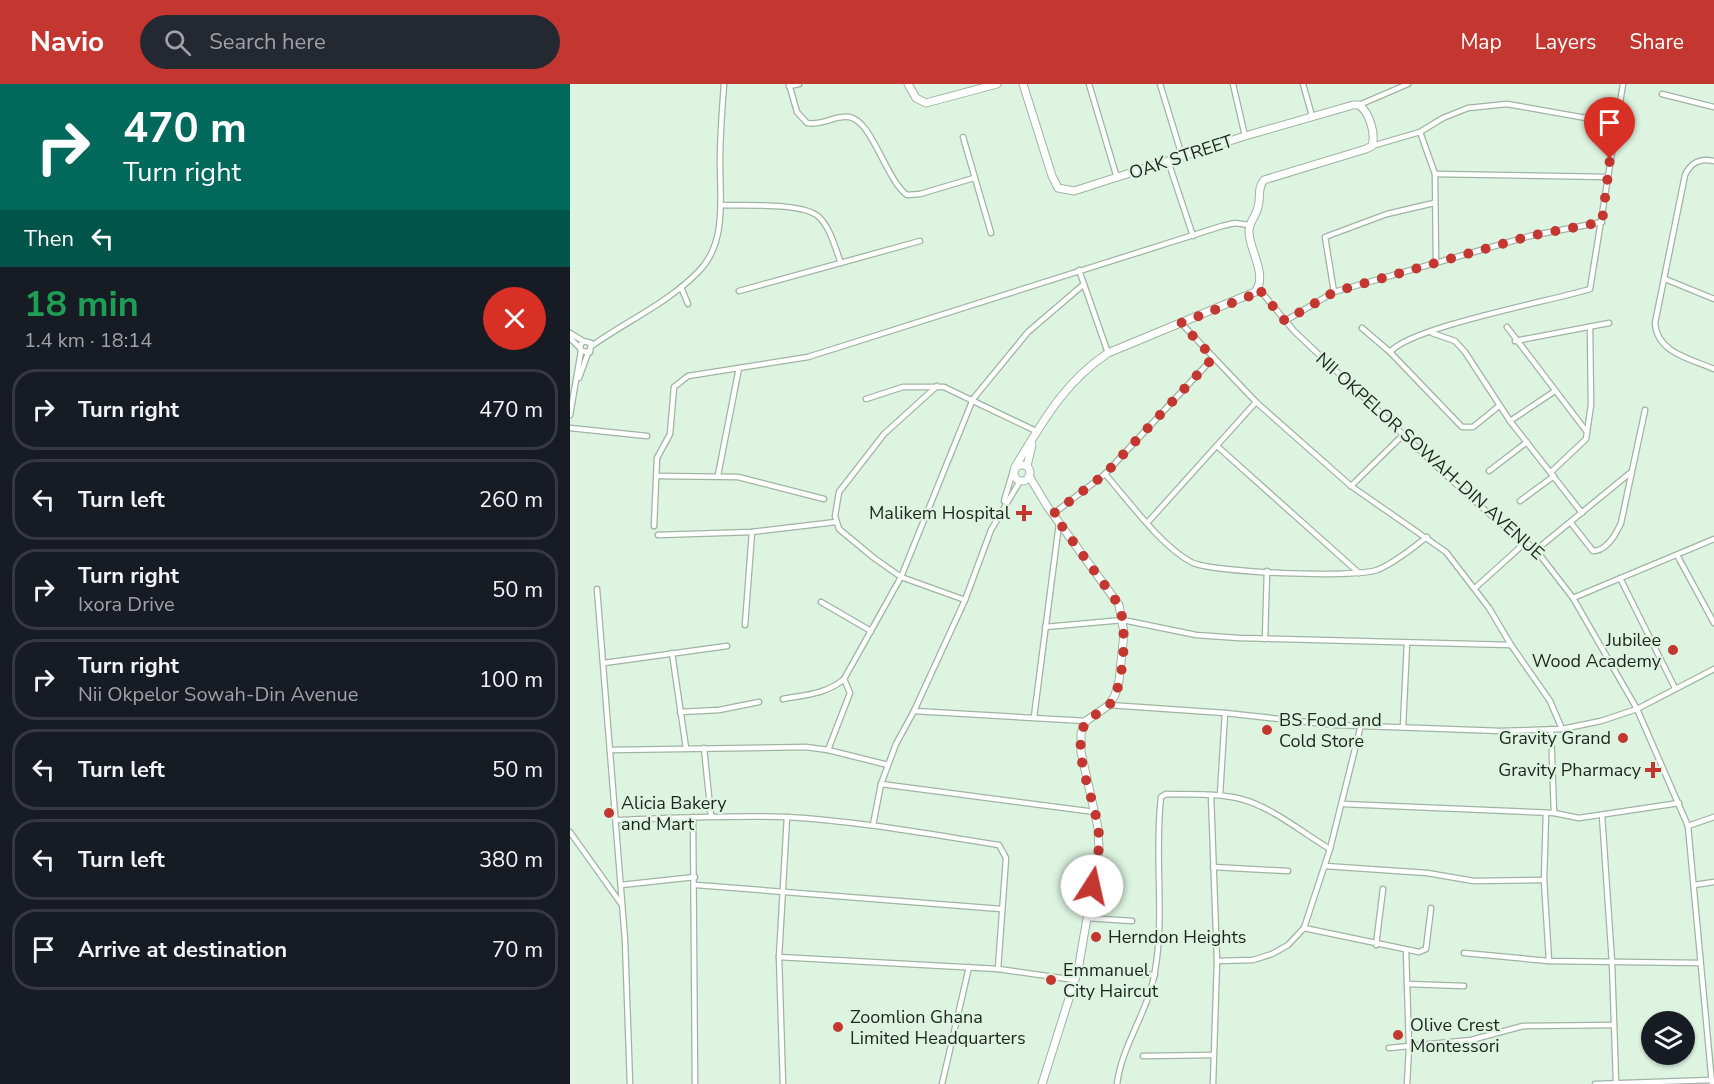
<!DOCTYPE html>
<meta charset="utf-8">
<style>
:root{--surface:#171b24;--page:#242831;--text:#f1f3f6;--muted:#9ea1a6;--line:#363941;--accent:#c43630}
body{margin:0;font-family:"Nunito Sans",sans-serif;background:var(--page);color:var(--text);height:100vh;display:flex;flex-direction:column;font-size:22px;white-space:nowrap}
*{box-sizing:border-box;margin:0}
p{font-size:20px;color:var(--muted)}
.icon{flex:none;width:33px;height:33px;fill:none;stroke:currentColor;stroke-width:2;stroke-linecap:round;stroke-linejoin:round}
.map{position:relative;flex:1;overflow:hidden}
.sheet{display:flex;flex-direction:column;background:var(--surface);width:570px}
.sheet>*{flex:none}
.guide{background:#00695c;color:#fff;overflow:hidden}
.fabs{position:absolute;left:1071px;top:927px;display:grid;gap:12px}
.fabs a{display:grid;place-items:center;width:54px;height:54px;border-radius:50%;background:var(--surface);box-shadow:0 2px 4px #0004;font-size:30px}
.pin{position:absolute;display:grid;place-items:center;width:51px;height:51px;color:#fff;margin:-62px -26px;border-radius:50% 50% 50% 0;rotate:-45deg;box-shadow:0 0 6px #0007}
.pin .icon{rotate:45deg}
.me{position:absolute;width:66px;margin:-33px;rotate:10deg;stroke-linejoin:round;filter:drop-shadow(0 0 4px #0008)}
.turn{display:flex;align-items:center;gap:21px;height:126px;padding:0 24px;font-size:27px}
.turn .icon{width:78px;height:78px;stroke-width:2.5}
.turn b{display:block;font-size:42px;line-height:51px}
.then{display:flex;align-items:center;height:57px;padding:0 24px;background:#0003;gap:12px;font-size:22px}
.round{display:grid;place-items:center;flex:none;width:63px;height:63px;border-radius:32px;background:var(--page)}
.headline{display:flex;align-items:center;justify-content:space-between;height:102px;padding:0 24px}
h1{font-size:36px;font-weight:700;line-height:45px;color:#1e9e55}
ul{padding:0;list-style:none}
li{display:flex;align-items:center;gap:18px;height:81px;margin:0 12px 9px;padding:0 12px;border:3px solid var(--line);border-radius:24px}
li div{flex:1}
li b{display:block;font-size:22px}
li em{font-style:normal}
header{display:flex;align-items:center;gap:36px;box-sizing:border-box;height:84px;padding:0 30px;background:var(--accent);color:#fff}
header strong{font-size:28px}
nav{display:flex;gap:33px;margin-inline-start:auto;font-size:21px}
.search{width:420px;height:54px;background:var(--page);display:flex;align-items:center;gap:15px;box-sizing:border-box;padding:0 21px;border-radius:33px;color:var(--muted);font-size:22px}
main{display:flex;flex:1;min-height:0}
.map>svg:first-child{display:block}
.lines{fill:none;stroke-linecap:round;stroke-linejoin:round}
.street-casing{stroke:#9fb4a2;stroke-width:7}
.secondary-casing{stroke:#9fb4a2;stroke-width:9}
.street{stroke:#fff;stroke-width:4.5}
.secondary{stroke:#fff;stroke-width:7}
.route{stroke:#c43630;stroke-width:10;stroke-dasharray:0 18}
.poi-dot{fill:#c43630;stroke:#ddf4e1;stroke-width:2}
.labels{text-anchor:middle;stroke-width:4.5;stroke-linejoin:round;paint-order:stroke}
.street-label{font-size:18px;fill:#1e261f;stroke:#ddf4e1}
.poi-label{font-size:18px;fill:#1e261f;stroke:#ddf4e1;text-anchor:start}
</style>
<header>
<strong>Navio</strong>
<div class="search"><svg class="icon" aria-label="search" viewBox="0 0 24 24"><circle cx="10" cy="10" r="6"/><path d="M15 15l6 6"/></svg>Search here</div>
<nav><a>Map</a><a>Layers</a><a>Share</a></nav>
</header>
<main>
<section class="sheet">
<div class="guide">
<div class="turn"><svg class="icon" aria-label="right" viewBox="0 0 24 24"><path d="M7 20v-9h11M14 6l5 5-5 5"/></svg><div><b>470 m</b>Turn right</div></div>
<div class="then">Then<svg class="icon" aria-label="left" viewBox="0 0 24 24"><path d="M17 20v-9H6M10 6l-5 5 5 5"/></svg></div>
</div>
<div class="headline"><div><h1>18 min</h1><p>1.4 km · 18:14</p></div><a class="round" style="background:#d93025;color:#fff"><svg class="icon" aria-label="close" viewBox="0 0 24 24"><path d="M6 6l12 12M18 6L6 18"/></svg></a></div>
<ul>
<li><svg class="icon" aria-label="right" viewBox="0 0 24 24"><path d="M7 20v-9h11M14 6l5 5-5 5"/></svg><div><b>Turn right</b></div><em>470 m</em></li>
<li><svg class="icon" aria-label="left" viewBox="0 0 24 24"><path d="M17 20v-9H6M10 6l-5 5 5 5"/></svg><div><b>Turn left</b></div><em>260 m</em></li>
<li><svg class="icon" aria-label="right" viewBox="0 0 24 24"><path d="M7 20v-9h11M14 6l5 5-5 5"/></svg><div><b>Turn right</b><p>Ixora Drive</p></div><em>50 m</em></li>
<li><svg class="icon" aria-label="right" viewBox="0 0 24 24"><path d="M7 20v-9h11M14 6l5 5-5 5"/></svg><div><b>Turn right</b><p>Nii Okpelor Sowah-Din Avenue</p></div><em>100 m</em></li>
<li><svg class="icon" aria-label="left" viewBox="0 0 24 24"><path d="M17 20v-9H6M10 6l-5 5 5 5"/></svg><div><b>Turn left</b></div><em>50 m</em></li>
<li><svg class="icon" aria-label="left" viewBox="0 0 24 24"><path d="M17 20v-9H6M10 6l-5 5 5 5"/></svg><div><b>Turn left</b></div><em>380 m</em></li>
<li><svg class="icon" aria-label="arrive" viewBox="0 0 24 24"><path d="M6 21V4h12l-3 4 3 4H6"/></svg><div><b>Arrive at destination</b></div><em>70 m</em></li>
</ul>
</section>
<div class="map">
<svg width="1144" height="1000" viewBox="0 0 1144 1000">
<rect width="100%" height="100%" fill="#ddf4e1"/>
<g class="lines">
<g class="street-casing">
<g id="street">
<path d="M219 0 227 28 237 39C252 42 265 31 279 33 302 36 316 96 337 111L350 110 404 94"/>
<path d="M519 0 547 94"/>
<path d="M590 0 612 72"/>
<path d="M663 0 675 52"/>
<path d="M733 0 742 32"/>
<path d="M219 2 229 0"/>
<path d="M1092 10 1144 23"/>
<path d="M789 21 838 0"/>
<path d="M850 48 865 90 866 178"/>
<path d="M393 53 421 149"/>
<path d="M802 62 850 48 873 34 898 24 937 20 1044 39"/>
<path d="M598 77 623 152"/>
<path d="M1144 77C1130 74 1121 78 1115 91L1085 239C1087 269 1121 275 1144 285"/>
<path d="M865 90 1038 93"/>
<path d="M151 121C173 122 233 118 249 133 261 145 265 164 271 179"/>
<path d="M509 186 538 269"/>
<path d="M1095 195 1144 215"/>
<path d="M111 203 118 220"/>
<path d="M688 204 724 247 877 392 924 434 966 466 1003 514 1144 455"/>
<path d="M169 207 350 157"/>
<path d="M764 208 755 153 817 130 864 119"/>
<path d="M715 237 764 208 960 152 1032 138"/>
<path d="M611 239 686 318 781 402 876 468 919 524 941 561 980 617 992 645"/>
<path d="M937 243 1017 348"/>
<path d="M792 244 820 268 892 343H903L929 322"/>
<path d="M0 249 13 257 21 259 20 268 11 267 10 262 13 257"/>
<path d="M862 249 885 257 895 268 940 337 1012 429"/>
<path d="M0 254 10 264"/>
<path d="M945 257 1039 239"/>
<path d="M23 261C57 237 99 218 128 188 157 160 150 114 150 78 150 52 152 26 154 0"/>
<path d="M820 268C841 243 981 217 1020 205L1053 0"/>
<path d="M9 294 18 269"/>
<path d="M367 302 314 350 269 408 265 432 269 445 304 474 331 493 395 516"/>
<path d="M296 315 333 303H374L466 347"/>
<path d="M0 331 11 267"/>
<path d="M940 337 985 307"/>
<path d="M0 344 77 352"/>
<path d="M647 362 789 489"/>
<path d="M919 387 957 358"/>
<path d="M981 388 1016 355 1021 321 1020 243"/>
<path d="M535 390C559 417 590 461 621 478 642 489 784 494 807 486 825 479 842 464 857 453"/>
<path d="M148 391 169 284"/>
<path d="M87 392 168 393 254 415"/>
<path d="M781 402 833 351"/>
<path d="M434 417 443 387"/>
<path d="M950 417 984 392"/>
<path d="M483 430 535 390 643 274"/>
<path d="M578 438 686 318"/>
<path d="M1001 439 1023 467C1037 467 1046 450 1051 439L1075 326"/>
<path d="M84 442 87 374 100 350 104 303 118 292 238 273 652 142 665 139 679 141"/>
<path d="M88 451 182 448 266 438"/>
<path d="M966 466 1060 389"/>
<path d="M1107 471 1144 539"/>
<path d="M1050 494 1105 604"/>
<path d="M905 504 956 458"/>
<path d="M27 505 55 856 60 1000"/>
<path d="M1003 514 1067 625 1118 742 1142 1000"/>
<path d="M251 518 301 547"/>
<path d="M175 541 182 448"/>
<path d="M475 543 553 536 626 551 669 554 941 561"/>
<path d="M695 555 697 487"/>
<path d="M102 569 116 664"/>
<path d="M34 579 157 562"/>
<path d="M213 615C234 611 257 610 274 595L331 493 403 315 458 248 514 200"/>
<path d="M539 621 655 629 765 641 931 647 992 645 1031 637 1067 625 1144 585"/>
<path d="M344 627 516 637"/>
<path d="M110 628 149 626 189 618"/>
<path d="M464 633 489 440"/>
<path d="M833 643 837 559"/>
<path d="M981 645 984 729"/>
<path d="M134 664 141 732"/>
<path d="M41 666 236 663 258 666 318 681"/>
<path d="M258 666 280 609 274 595"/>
<path d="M311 700 525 728"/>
<path d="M641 711 647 877 643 1000"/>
<path d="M650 711 655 629"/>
<path d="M773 720 984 729 1009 734 1109 719"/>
<path d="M976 729 974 796 979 877"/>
<path d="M1032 731 1042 879 1046 997"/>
<path d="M123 733 125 1000"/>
<path d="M47 736C104 734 160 731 216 733 288 737 358 750 429 761L436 774 428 885"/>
<path d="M303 741 311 700 326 660 344 627 395 516 421 446 450 397"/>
<path d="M1118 742 1144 733"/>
<path d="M0 748 52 821"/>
<path d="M755 782 857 789 904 797 974 796"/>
<path d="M643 783 718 787"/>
<path d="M51 801 125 793"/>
<path d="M126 801 431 825"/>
<path d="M1124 801 1144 798"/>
<path d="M517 834 562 837"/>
<path d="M734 844 849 868 856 865 861 824"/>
<path d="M806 861 813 805"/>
<path d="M836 866 839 963 837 1000"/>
<path d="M894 869 979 877 1130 879"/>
<path d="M209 873 428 885 505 896"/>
<path d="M647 877 683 876 702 870 718 861 734 844 760 765 791 641"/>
<path d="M508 886 585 891"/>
<path d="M837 900 894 902"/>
<path d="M819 964 901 956 953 942 1044 941"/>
<path d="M573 972 643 971"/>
<path d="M213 1000 209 873 217 733"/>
<path d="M372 1000 399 883"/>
<path d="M547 1000C552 960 579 927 585 887 595 830 584 771 591 713L596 710C621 711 646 709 671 715 702 723 733 749 760 765"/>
<path d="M1025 1000 1142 996"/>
</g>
</g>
<g class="secondary-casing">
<g id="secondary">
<path d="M338 0 346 14 356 19 427 0"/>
<circle cx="452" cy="389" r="8"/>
<path d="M457 382 462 361"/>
<path d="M445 383C472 339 494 298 538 269L685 208C698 192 680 167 679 149 678 138 686 133 688 123 691 113 687 104 694 96L796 65 802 62C806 49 799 28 789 21H783L675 52 504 107 488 104 482 92 453 0"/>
<path d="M459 392 477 422 549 521 554 549 549 597 545 611 539 621 516 637 511 649V668L528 744 529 765 508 886 472 1000"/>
</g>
</g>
<use href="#street" class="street"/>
<use href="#secondary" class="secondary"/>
</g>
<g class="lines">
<path class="route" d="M522 802C525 786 530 768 529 752 527 718 505 682 512 648 515 631 531 631 540 620 555 601 557 542 549 521L483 430 535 390 643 274 611 239 680 212 688 204 715 237 764 208 960 152 1032 138 1040 75"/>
</g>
<g class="poi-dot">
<path d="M451 420h6v6h6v6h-6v6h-6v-6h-6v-6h6z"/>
<circle cx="1103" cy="566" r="6"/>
<circle cx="697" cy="646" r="6"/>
<circle cx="1053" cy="654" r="6"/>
<path d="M1080 677h6v6h6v6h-6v6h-6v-6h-6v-6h6z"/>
<circle cx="39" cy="729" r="6"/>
<circle cx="526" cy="853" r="6"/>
<circle cx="481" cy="896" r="6"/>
<circle cx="268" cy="943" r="6"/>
<circle cx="828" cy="951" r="6"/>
</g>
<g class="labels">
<g class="street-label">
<text transform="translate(611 73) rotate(-18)" y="6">OAK STREET</text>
<text transform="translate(860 372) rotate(42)" y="6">NII OKPELOR SOWAH-DIN AVENUE</text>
</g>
<g class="poi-label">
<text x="440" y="435" text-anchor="end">Malikem Hospital</text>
<text x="1091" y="562" text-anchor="end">Jubilee<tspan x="1091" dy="21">Wood Academy</tspan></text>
<text x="709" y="642">BS Food and<tspan x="709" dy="21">Cold Store</tspan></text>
<text x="1041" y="660" text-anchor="end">Gravity Grand</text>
<text x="1071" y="692" text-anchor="end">Gravity Pharmacy</text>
<text x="51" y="725">Alicia Bakery<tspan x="51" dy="21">and Mart</tspan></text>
<text x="538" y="859">Herndon Heights</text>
<text x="493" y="892">Emmanuel<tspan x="493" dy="21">City Haircut</tspan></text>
<text x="280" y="939">Zoomlion Ghana<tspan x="280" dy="21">Limited Headquarters</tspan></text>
<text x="840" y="947">Olive Crest<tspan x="840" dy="21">Montessori</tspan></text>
</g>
</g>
</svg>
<div class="fabs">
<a><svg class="icon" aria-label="layers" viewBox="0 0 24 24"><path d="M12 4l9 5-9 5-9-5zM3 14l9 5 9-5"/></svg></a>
</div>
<div class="pin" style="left:1040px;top:75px;background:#d93025"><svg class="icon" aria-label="arrive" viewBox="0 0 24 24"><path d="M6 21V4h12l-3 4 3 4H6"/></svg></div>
<svg class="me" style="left:522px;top:802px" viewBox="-20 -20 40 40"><circle r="19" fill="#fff"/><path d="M0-13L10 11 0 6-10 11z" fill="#c43630"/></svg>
</div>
</main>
